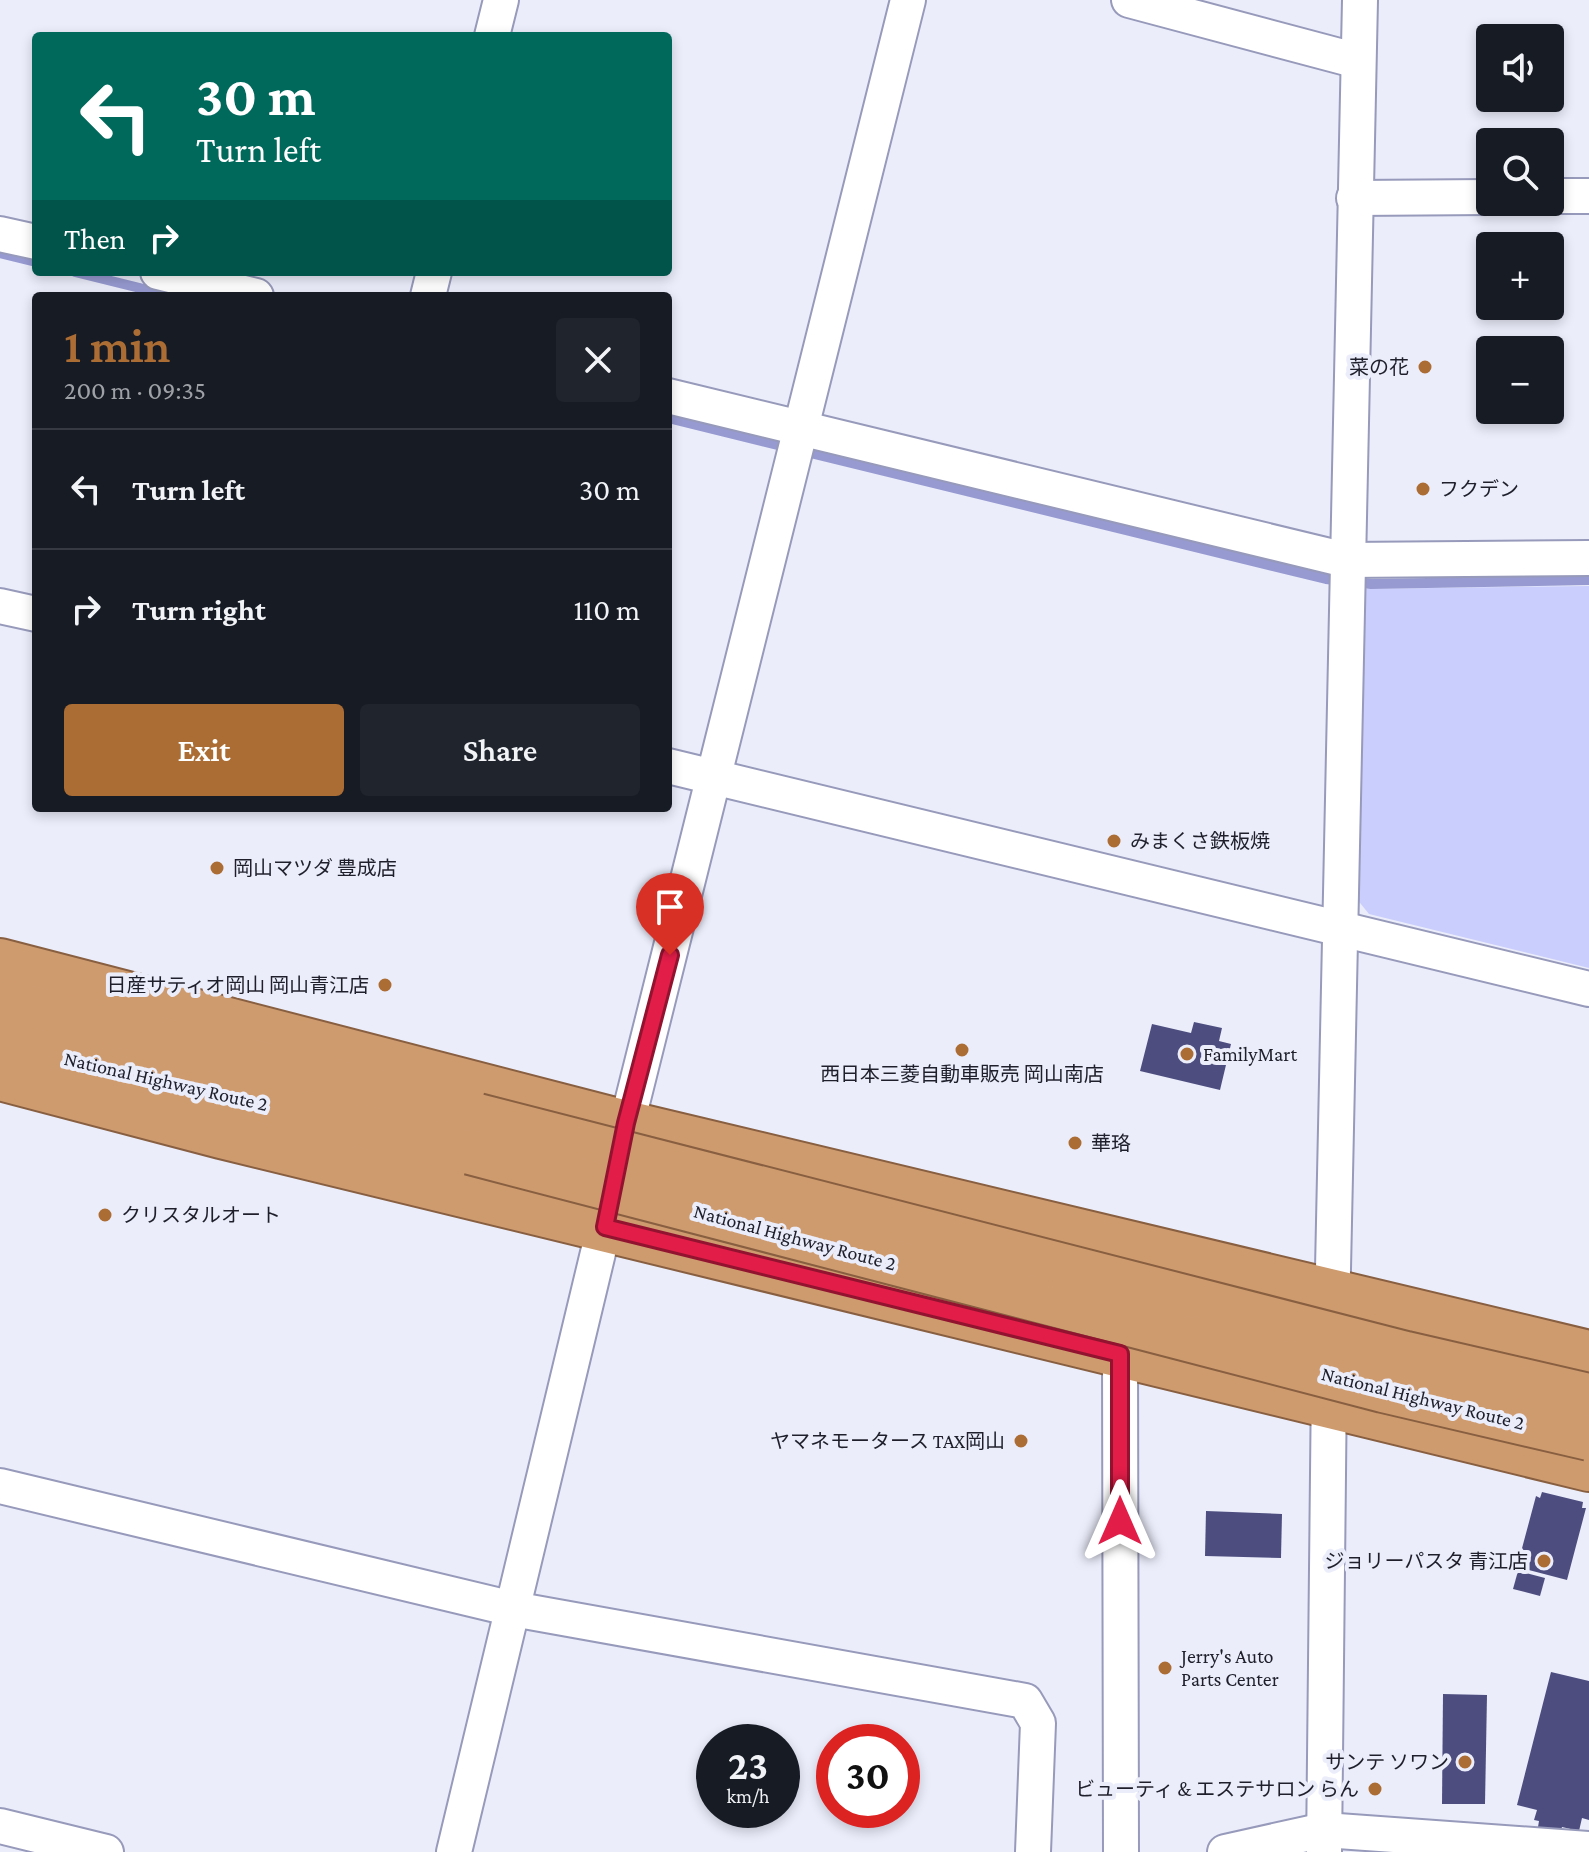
<!DOCTYPE html>
<meta charset="utf-8">
<style>
:root{--surface:#171b24;--page:#20242c;--text:#f1f3f6;--muted:#9ea1a6;--line:#363941;--accent:#ac6d34}
body{margin:0;font-family:"Crimson Pro","Noto Sans JP",serif;background:var(--page);color:var(--text);height:100vh;display:flex;flex-direction:column;font-size:30px;white-space:nowrap}
*{box-sizing:border-box;margin:0}
p{font-size:26px;color:var(--muted)}
.icon{flex:none;width:44px;height:44px;fill:none;stroke:currentColor;stroke-width:2;stroke-linecap:round;stroke-linejoin:round}
.map{position:relative;flex:1;overflow:hidden}
.side{position:absolute;left:32px;top:292px;width:640px;height:520px;display:flex;flex-direction:column;background:var(--surface);border-radius:8px;box-shadow:0 4px 12px #0003}
.side>*{flex:none}
.guide{position:absolute;left:32px;top:32px;width:640px;height:244px;border-radius:8px;box-shadow:0 4px 12px #0003;background:#00695c;color:#fff;overflow:hidden}
.controls{position:absolute;left:1476px;top:24px;display:grid;gap:16px}
.controls a{display:grid;place-items:center;width:88px;height:88px;border-radius:8px;background:var(--surface);box-shadow:0 4px 12px #0003;font-size:40px}
.speed{position:absolute;left:696px;top:1724px;display:flex;gap:16px;font-size:40px;font-weight:700;text-align:center}
.speed>*{display:grid;place-content:center;width:104px;height:104px;border-radius:50%;background:var(--surface);box-shadow:0 4px 12px #0003;line-height:1}
.speed small{font-size:20px;font-weight:400}
.speed .limit{border:12px solid #d22;background:#fff;color:#111}
.pin{position:absolute;display:grid;place-items:center;width:68px;height:68px;color:#fff;margin:-82px -34px;border-radius:50% 50% 50% 0;rotate:-45deg;box-shadow:0 0 8px #0007}
.pin .icon{rotate:45deg}
.me{position:absolute;width:88px;margin:-44px;rotate:0deg;stroke-linejoin:round;filter:drop-shadow(0 0 6px #0008)}
.turn{display:flex;align-items:center;gap:28px;height:168px;padding:0 32px;font-size:36px}
.turn .icon{width:104px;height:104px;stroke-width:2.5}
.turn b{display:block;font-size:56px;line-height:68px}
.then{display:flex;align-items:center;height:76px;padding:0 32px;background:#0003;gap:16px;font-size:30px}
.round{display:grid;place-items:center;flex:none;width:84px;height:84px;border-radius:8px;background:var(--page)}
.headline{display:flex;align-items:center;justify-content:space-between;height:136px;padding:0 32px}
h1{font-size:48px;font-weight:600;line-height:60px;color:var(--accent)}
.action{display:flex;gap:16px;margin-top:auto;padding:16px 32px}
.action a{flex:1;height:92px;border-radius:8px;background:var(--accent);color:#fff;font-size:32px;font-weight:600;line-height:92px;text-align:center}
.action a+a{background:var(--page);color:var(--text)}
ul{padding:0;list-style:none}
li{display:flex;align-items:center;gap:24px;height:120px;padding:0 32px;border-top:2px solid var(--line)}
li div{flex:1}
li b{display:block;font-size:30px}
li em{font-style:normal}
.map>svg:first-child{display:block}
.green{fill:#cacefc}
.lines{fill:none;stroke-linecap:round;stroke-linejoin:round}
.stream{stroke:#969ad0;stroke-width:10}
.building{fill:#4d4e7f}
.minor-casing{stroke:#979aba;stroke-width:38}
.trunk-casing{stroke:#885f40;stroke-width:48}
.minor{stroke:#fff;stroke-width:34}
.trunk{stroke:#ce9b6f;stroke-width:44}
.trunk-bridge-casing{stroke:#885f40;stroke-width:48;stroke-linecap:butt}
.trunk-bridge{stroke:#ce9b6f;stroke-width:44}
.route-casing{stroke:#92132f;stroke-width:20}
.route{stroke:#e11d48;stroke-width:14}
.poi-dot{fill:#ac6d34;stroke:#ebedfb;stroke-width:3}
.labels{text-anchor:middle;stroke-width:8;stroke-linejoin:round;paint-order:stroke}
.poi-label{font-size:20px;fill:#1e1f2b;stroke:#ebedfb;text-anchor:start}
.street-label{font-size:20px;fill:#1e1f2b;stroke:#ebedfb}
</style>
<div class="map">
<svg width="1589" height="1852" viewBox="0 0 1589 1852">
<rect width="100%" height="100%" fill="#ebedfb"/>
<path class="green" d="M1589 586V968L1369 914 1356 898 1361 589Z"/>
<g class="lines">
<g class="stream">
<path d="M0 253 36 262"/>
<path d="M75 272 172 296"/>
<path d="M668 418 1326 579 1371 584 1589 580"/>
</g>
</g>
<g class="building">
<path d="M1194 1022 1222 1028 1219 1041 1231 1044 1220 1090 1140 1071 1152 1024 1191 1033Z"/>
<path d="M1542 1492 1583 1502 1582 1508H1586L1567 1580 1517 1567 1536 1496 1540 1498Z"/>
<path d="M1206 1511 1282 1514 1281 1558 1205 1556Z"/>
<path d="M1518 1571 1545 1578 1540 1596 1513 1589Z"/>
<path d="M1551 1672 1589 1681V1820L1582 1818 1579 1831 1562 1827 1560 1833 1538 1827 1539 1821 1534 1820 1537 1810 1517 1805Z"/>
<path d="M1443 1694 1487 1695 1485 1804H1442Z"/>
</g>
<g class="lines">
<g class="minor-casing">
<g id="minor">
<path d="M1129 0 1358 61"/>
<path d="M492 36 501 0"/>
<path d="M1550 196H1589"/>
<path d="M1354 198 1490 197"/>
<path d="M0 234 36 242"/>
<path d="M158 272 256 296"/>
<path d="M428 296 434 272"/>
<path d="M668 396 1346 560 1589 558"/>
<path d="M0 606 36 614"/>
<path d="M668 766 1589 989"/>
<path d="M621 1147 908 0"/>
<path d="M1332 1316 1360 0"/>
<path d="M1120 1354 1121 1852"/>
<path d="M0 1486 513 1609 1025 1701 1038 1723 1033 1852"/>
<path d="M0 1826 106 1852"/>
<path d="M454 1852 609 1207"/>
<path d="M1225 1852 1324 1830 1589 1849"/>
<path d="M1324 1852 1329 1380"/>
</g>
</g>
<g class="trunk-casing">
<g id="trunk">
<path d="M0 961 626 1123 1589 1353"/>
<path d="M0 1001 478 1116"/>
<path d="M0 1043 470 1152"/>
<path d="M0 1078 221 1136 1589 1469"/>
</g>
</g>
<use href="#minor" class="minor"/>
<use href="#trunk" class="trunk"/>
<g class="trunk-bridge-casing">
<g id="trunk-bridge">
<path d="M478 1116 1406 1354 1589 1396"/>
<path d="M470 1152 1383 1390 1589 1438"/>
</g>
</g>
<use href="#trunk-bridge" class="trunk-bridge"/>
</g>
<g class="lines">
<g class="route-casing">
<path id="route" d="M670 955 626 1123 605 1227 1120 1354V1521"/>
</g>
<use href="#route" class="route"/>
</g>
<g class="poi-dot">
<circle cx="1425" cy="367" r="8"/>
<circle cx="1423" cy="489" r="8"/>
<circle cx="1114" cy="841" r="8"/>
<circle cx="217" cy="868" r="8"/>
<circle cx="385" cy="985" r="8"/>
<circle cx="962" cy="1050" r="8"/>
<circle cx="1187" cy="1054" r="8"/>
<circle cx="1075" cy="1143" r="8"/>
<circle cx="105" cy="1215" r="8"/>
<circle cx="1021" cy="1441" r="8"/>
<circle cx="1544" cy="1561" r="8"/>
<circle cx="1165" cy="1668" r="8"/>
<circle cx="1465" cy="1762" r="8"/>
<circle cx="1375" cy="1789" r="8"/>
</g>
<g class="labels">
<g class="poi-label">
<text x="1409" y="374" text-anchor="end">菜の花</text>
<text x="1439" y="496">フクデン</text>
<text x="1130" y="848">みまくさ鉄板焼</text>
<text x="233" y="875">岡山マツダ 豊成店</text>
<text x="369" y="992" text-anchor="end">日産サティオ岡山 岡山青江店</text>
<text x="1203" y="1061">FamilyMart</text>
<text x="962" y="1081" text-anchor="middle">西日本三菱自動車販売 岡山南店</text>
<text x="1091" y="1150">華珞</text>
<text x="121" y="1222">クリスタルオート</text>
<text x="1005" y="1448" text-anchor="end">ヤマネモータース TAX岡山</text>
<text x="1528" y="1568" text-anchor="end">ジョリーパスタ 青江店</text>
<text x="1181" y="1663">Jerry's Auto<tspan x="1181" dy="23">Parts Center</tspan></text>
<text x="1449" y="1769" text-anchor="end">サンテ ソワン</text>
<text x="1359" y="1796" text-anchor="end">ビューティ &amp; エステサロン らん</text>
</g>
<g class="street-label">
<text transform="translate(166 1081) rotate(13)" y="7">National Highway Route 2</text>
<text transform="translate(795 1237) rotate(15)" y="7">National Highway Route 2</text>
<text transform="translate(1423 1398) rotate(14)" y="7">National Highway Route 2</text>
</g>
</g>
</svg>
<div class="controls">
<a><svg class="icon" aria-label="sound" viewBox="0 0 24 24"><path d="M4 9h4l5-4v14l-5-4H4zM17 9q2 3 0 6"/></svg></a>
<a><svg class="icon" aria-label="search" viewBox="0 0 24 24"><circle cx="10" cy="10" r="6"/><path d="M15 15l6 6"/></svg></a>
<a>+</a>
<a>−</a>
</div>
<div class="speed"><div>23<small>km/h</small></div><div class="limit">30</div></div>
<div class="pin" style="left:670px;top:955px;background:#d93025"><svg class="icon" aria-label="arrive" viewBox="0 0 24 24"><path d="M6 21V4h12l-3 4 3 4H6"/></svg></div>
<svg class="me" style="left:1120px;top:1521px" viewBox="-20 -20 40 40"><path d="M0-17L14 15 0 8-14 15z" fill="#e11d48" stroke="#fff" stroke-width="4"/></svg>
<div class="guide">
<div class="turn"><svg class="icon" aria-label="left" viewBox="0 0 24 24"><path d="M17 20v-9H6M10 6l-5 5 5 5"/></svg><div><b>30 m</b>Turn left</div></div>
<div class="then">Then<svg class="icon" aria-label="right" viewBox="0 0 24 24"><path d="M7 20v-9h11M14 6l5 5-5 5"/></svg></div>
</div>
<section class="side">
<div class="headline"><div><h1>1 min</h1><p>200 m · 09:35</p></div><a class="round"><svg class="icon" aria-label="close" viewBox="0 0 24 24"><path d="M6 6l12 12M18 6L6 18"/></svg></a></div>
<ul>
<li><svg class="icon" aria-label="left" viewBox="0 0 24 24"><path d="M17 20v-9H6M10 6l-5 5 5 5"/></svg><div><b>Turn left</b></div><em>30 m</em></li>
<li><svg class="icon" aria-label="right" viewBox="0 0 24 24"><path d="M7 20v-9h11M14 6l5 5-5 5"/></svg><div><b>Turn right</b></div><em>110 m</em></li>
</ul>
<div class="action"><a>Exit</a><a>Share</a></div>
</section>
</div>
